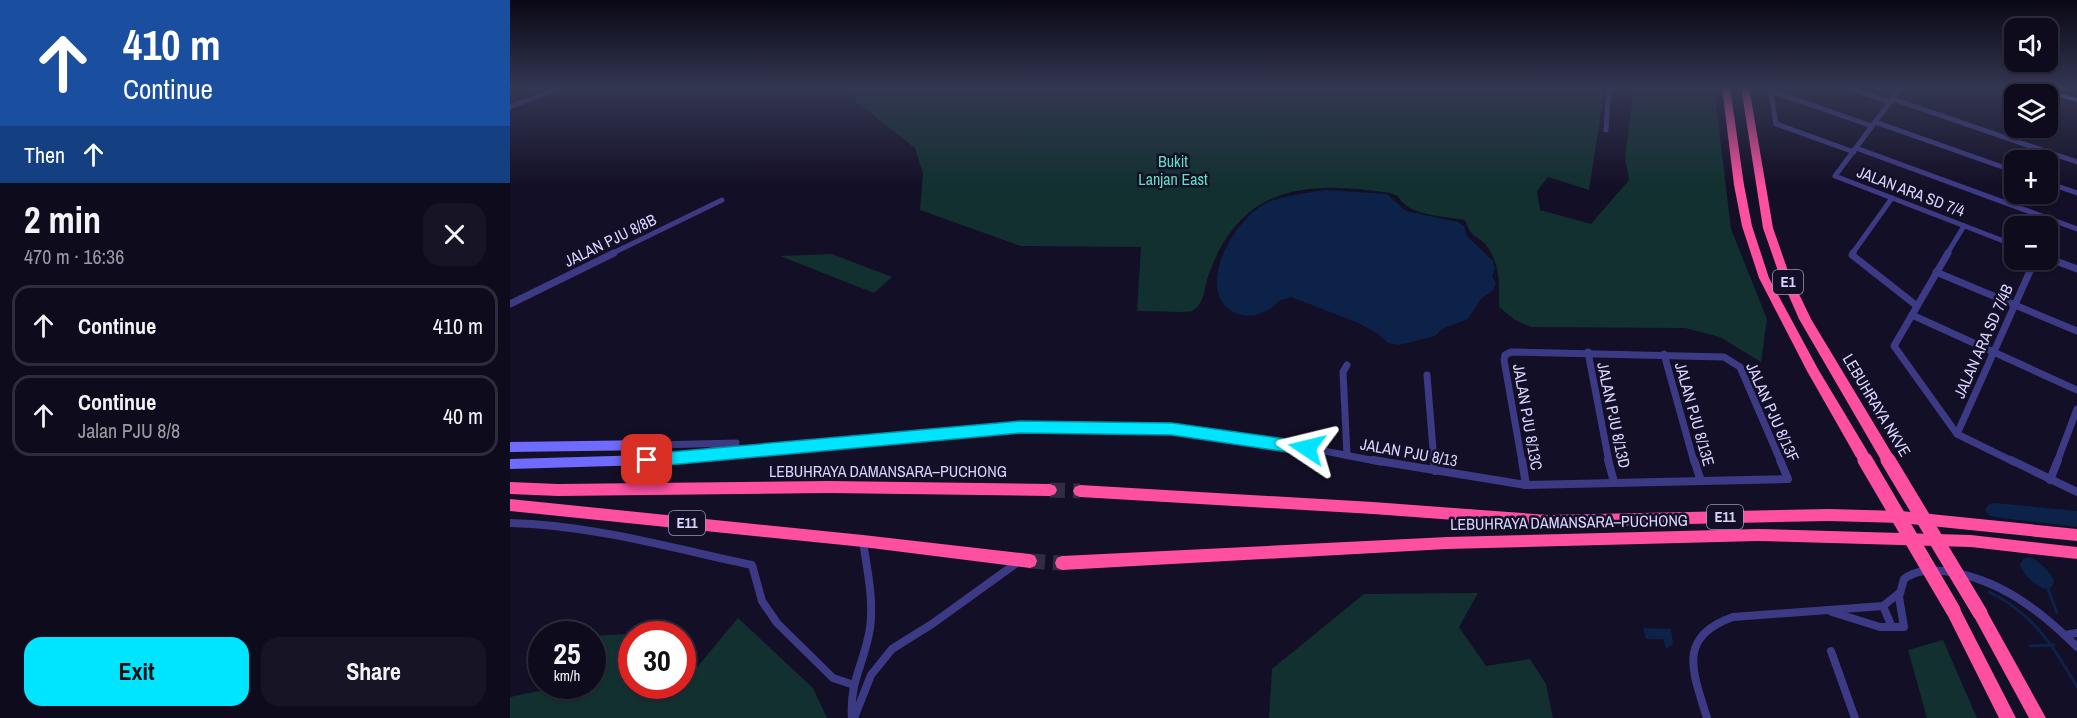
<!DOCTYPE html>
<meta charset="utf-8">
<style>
:root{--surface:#0e0b1c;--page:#171425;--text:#f1f3f6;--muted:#9b9ba3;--line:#2e2b3b;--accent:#00e5ff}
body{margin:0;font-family:"Archivo Narrow",sans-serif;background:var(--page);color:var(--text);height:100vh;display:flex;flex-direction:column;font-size:22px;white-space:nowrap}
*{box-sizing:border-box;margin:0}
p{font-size:20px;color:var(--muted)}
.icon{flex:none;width:33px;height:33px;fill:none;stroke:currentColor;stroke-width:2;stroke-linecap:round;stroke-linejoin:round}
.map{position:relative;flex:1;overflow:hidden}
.drawer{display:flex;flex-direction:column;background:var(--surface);width:510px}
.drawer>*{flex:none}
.top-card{background:#1a4fa0;color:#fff;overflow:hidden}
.fabs{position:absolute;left:1494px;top:18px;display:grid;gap:12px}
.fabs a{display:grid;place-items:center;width:54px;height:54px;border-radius:12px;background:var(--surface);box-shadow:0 2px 4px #0004,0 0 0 2px var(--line);font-size:30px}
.speed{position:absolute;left:18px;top:621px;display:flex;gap:12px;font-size:30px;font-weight:700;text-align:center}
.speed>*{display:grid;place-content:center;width:78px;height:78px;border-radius:50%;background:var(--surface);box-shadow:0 2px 4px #0004,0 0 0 2px var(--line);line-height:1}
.speed small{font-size:15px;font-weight:400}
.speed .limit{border:9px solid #d22;background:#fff;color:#111}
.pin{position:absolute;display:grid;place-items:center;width:51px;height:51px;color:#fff;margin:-26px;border-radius:12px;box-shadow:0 3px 9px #0006}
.me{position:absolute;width:66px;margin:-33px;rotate:280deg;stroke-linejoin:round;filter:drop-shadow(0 0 4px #0008)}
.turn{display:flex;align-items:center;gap:21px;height:126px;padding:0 24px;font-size:27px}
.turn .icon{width:78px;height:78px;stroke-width:2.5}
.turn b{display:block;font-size:42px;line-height:51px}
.then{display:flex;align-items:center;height:57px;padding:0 24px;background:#0003;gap:12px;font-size:22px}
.round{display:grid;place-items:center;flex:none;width:63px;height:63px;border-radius:18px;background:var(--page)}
.headline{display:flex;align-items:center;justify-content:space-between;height:102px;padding:0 24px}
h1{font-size:36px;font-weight:800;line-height:45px}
.button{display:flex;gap:12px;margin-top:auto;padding:12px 24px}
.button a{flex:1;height:69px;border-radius:18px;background:var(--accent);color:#111;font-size:24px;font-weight:800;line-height:69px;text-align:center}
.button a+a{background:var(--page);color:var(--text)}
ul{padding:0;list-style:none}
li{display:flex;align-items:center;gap:18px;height:81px;margin:0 12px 9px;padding:0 12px;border:3px solid var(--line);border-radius:18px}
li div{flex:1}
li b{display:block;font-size:22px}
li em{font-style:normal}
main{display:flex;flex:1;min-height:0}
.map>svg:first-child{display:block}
.green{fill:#12302f}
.water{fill:#0c2248}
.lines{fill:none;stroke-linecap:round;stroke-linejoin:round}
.stream{stroke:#0c2248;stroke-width:3}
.river{fill:#0c2248;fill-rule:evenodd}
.highway-tunnel{stroke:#312d47;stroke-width:15;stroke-dasharray:15 8;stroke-linecap:butt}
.street-far2{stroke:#3d3a85;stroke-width:5}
.street-far1{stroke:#3d3a85;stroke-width:7}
.street{stroke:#3d3a85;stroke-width:8}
.secondary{fill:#6f6bff;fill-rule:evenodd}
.highway{fill:#ff4fa3;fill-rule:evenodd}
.highway-bridge-far1{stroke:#ff4fa3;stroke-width:12}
.highway-bridge{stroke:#ff4fa3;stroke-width:15}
.route{fill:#00e5ff;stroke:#0095a6;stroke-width:1.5}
.labels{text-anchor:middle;stroke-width:5;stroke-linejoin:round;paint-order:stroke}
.shield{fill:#130f26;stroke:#9e99be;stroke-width:1.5}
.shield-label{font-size:15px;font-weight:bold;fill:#d9d4ff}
.park-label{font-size:16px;fill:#5fe0c0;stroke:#130f26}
.street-label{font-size:16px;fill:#d9d4ff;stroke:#130f26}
</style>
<main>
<section class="drawer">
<div class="top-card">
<div class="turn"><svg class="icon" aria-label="ahead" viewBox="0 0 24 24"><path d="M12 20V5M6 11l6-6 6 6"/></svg><div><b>410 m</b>Continue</div></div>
<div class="then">Then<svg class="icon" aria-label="ahead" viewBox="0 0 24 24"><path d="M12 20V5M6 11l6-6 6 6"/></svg></div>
</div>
<div class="headline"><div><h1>2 min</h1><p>470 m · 16:36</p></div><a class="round"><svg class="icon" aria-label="close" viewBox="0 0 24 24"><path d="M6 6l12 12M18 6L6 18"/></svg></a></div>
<ul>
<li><svg class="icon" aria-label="ahead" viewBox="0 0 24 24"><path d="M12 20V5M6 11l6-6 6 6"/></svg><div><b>Continue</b></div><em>410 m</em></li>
<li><svg class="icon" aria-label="ahead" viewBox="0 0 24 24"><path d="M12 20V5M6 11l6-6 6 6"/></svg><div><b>Continue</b><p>Jalan PJU 8/8</p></div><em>40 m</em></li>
</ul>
<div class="button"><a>Exit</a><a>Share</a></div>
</section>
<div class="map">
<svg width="1567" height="718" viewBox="0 0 1567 718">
<rect width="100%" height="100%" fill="#130f26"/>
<g class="green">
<path d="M340 87H1095L1079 190 1038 177 1027 191 1030 210 1081 224 1119 180 1115 157 1124 87H1204L1221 229 1257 319 1251 362 1210 337 1175 328 1021 327 1005 320 989 307C989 284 991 263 975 244 964 232 963 241 955 220 934 216 897 216 888 196L880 193C797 180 731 185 699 274 694 287 695 304 682 311 677 313 637 311 627 311L631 247 511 246 410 210 413 173 405 148 348 103Z"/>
<path d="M322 254 382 277 364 293 270 256Z"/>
<path d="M968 593 949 627 976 666 1020 659 1036 684 1043 718H759L762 669 854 594Z"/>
<path d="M228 618 303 688 317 718H0V697L29 691 34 686H82L83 636 134 633 122 634V686H172L173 673 179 677Z"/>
<path d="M1433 640 1467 718H1417L1398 650Z"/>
</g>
<g class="water">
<path d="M815 190 877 194 896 211 948 222 954 226 957 236 983 261 985 269 982 277 986 283 983 290 970 300 958 319 932 329 925 336 889 345 878 343 867 333 846 322 781 297 768 301C755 319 723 322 711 300 694 269 732 211 761 201 778 195 798 193 815 190Z"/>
<path d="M1133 628 1161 629 1163 644 1156 649 1153 639H1136Z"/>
</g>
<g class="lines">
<g class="stream">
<path d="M1535 581 1547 613"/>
<path d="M1479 592C1522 612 1544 647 1567 687"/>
<path d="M1520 646 1544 645"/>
</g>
<g class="river">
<path d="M1484 503 1567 511V527L1484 517 1478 515 1475 510 1478 505Z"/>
<path d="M1519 557C1529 561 1540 571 1544 581L1542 587 1535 589C1525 586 1514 575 1510 565L1513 559Z"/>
</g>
<g class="highway-tunnel">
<path d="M540 490 570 491"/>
<path d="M520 561 552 563"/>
</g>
<g class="street-far2">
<path d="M1260 87 1266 124 1344 152"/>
<path d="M1336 87 1380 102"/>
<path d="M1391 87 1325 176 1504 245"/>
<path d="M1261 91 1362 126"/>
<path d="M1383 99 1567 162"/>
<path d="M0 107 51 87"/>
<path d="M1365 122 1504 171"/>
<path d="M1096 130 1099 87"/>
<path d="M1346 148 1567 229"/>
<path d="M1538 183 1567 193"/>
<path d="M101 254 212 200"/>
<path d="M1342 254 1382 198"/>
<path d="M1437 254 1454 226"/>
</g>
<g class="street-far1">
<path d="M1343 253 1342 255 1407 306"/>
<path d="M1438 253 1384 346 1447 434 1504 462"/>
<path d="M1538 258 1567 269"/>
<path d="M1426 272 1567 331"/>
<path d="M0 304 104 253"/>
<path d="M1402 315 1567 390"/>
<path d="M1078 352 1099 462"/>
<path d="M1154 354 1184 462"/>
<path d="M837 365 833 372 837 455"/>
<path d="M917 375 924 462"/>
<path d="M1447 434 1525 260"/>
<path d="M194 453 218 446"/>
<path d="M137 460C310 445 487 419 661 429 731 433 802 449 871 462"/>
<path d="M137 460 145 445 226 443"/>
<path d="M1012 462 994 360 995 355 1001 352 1214 357 1230 367 1271 462"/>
<path d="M1547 462 1567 409"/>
</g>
<g class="street">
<path d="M863 460 1016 485"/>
<path d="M924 460 925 471"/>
<path d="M1012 460 1016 485"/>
<path d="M1098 460 1104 482"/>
<path d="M1184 460 1191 481"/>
<path d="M1501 460 1567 492"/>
<path d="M1540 480 1548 460"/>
<path d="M1016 485 1278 479 1270 460"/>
<path d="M0 523C82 525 162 548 242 565L252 601 267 623 323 678 341 684"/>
<path d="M1373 606 1382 627"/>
<path d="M1322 612 1370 627H1394L1389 597 1394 579C1406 570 1419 570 1433 571 1487 577 1530 610 1567 647"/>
<path d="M1555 635 1567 633"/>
<path d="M1321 651 1345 718"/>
<path d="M342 718C339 681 355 662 360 628 364 599 357 570 353 541"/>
<path d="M344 718 361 675 382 649 422 624 508 562"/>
<path d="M1197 718C1183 672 1166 637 1223 617L1373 606 1388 594"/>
</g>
<g class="secondary">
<path d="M1503 87H1529L1567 98V102L1530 92V94H1524Z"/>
<path d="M145 440 149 442 151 445 149 448 145 450 0 452V442Z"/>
<path d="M137 455 141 457 143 460 141 463 137 465 0 469V459Z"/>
</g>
<g class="highway">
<path d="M1212 87H1220L1234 185 1242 226 1259 278 1308 369 1356 449 1358 453 1356 457 1351 458 1346 457 1297 371 1249 278 1232 226 1224 185Z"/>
<path d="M1231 87H1239L1263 228 1278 271 1301 319 1381 452 1383 456 1381 460 1376 461 1371 460 1289 319 1268 271 1253 228Z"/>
<path d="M319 481 540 484 545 486 547 490 545 494 540 496 319 493 48 496 0 494V482L48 484Z"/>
<path d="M570 485 863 502 1038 515 1319 509 1391 511 1567 529V541L1391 523 1319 521 1038 527 863 514 570 497 565 495 563 491 565 487Z"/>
<path d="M0 499 353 535 520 554 525 556 527 561 525 566 520 568 353 547 0 511Z"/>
<path d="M1248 529 1461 535 1567 547V559L1461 547 1248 541 937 549 552 570 547 568 545 563 547 558 552 556 937 537Z"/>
<path d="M1443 603 1448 605 1506 718H1489L1435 610 1438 605Z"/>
<path d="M1470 606 1475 608 1536 718H1519L1462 613 1465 608Z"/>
</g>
<g class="highway-bridge-far1">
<path d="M1351 453 1356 462"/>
<path d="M1376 456 1379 462"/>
</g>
<g class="highway-bridge">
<path d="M1355 460 1443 610"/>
<path d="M1378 460 1470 613"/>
</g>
</g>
<linearGradient id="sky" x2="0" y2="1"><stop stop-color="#0a0815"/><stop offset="0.47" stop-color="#333752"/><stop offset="1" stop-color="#333752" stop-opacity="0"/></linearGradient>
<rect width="1567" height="187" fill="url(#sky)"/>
<path class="route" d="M510 421 662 423 797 442 802 444 804 448 802 453 797 455 662 435 510 433 137 467 132 465 130 460 132 456 137 454Z"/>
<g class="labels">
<g class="shield">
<rect x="1263" y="270" width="30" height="24" rx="4.5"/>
<rect x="1197" y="505" width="36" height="24" rx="4.5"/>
<rect x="159" y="511" width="36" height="24" rx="4.5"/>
</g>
<g class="shield-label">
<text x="1278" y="287">E1</text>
<text x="1215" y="522">E11</text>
<text x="177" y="528">E11</text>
</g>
<g class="park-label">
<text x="663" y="167">Bukit<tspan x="663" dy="18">Lanjan East</tspan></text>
</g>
<g class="street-label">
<text transform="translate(1401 191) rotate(21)" y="6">JALAN ARA SD 7/4</text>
<text transform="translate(100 240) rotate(-26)" y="6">JALAN PJU 8/8B</text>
<text transform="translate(1473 341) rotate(-66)" y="6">JALAN ARA SD 7/4B</text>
<text transform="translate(1367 405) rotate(59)" y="6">LEBUHRAYA NKVE</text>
<text transform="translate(1263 412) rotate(66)" y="6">JALAN PJU 8/13F</text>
<text transform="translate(1185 414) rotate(74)" y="6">JALAN PJU 8/13E</text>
<text transform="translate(1104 415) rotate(78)" y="6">JALAN PJU 8/13D</text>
<text transform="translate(1018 417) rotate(80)" y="6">JALAN PJU 8/13C</text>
<text transform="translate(899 452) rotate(10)" y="6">JALAN PJU 8/13</text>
<text x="378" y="477">LEBUHRAYA DAMANSARA–PUCHONG</text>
<text transform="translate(1059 522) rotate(-1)" y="6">LEBUHRAYA DAMANSARA–PUCHONG</text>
</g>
</g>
</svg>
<div class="fabs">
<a><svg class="icon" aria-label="sound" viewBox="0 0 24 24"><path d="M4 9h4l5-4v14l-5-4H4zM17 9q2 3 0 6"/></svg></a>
<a><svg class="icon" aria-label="layers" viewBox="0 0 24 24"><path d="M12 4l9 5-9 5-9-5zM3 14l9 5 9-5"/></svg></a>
<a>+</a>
<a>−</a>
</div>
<div class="speed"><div>25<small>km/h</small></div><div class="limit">30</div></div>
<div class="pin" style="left:137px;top:460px;background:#d93025"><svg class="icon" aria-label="arrive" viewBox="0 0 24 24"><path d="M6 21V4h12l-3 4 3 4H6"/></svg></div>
<svg class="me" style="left:797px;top:448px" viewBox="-20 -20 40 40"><path d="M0-17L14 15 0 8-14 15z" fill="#00e5ff" stroke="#fff" stroke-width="4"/></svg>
</div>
</main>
